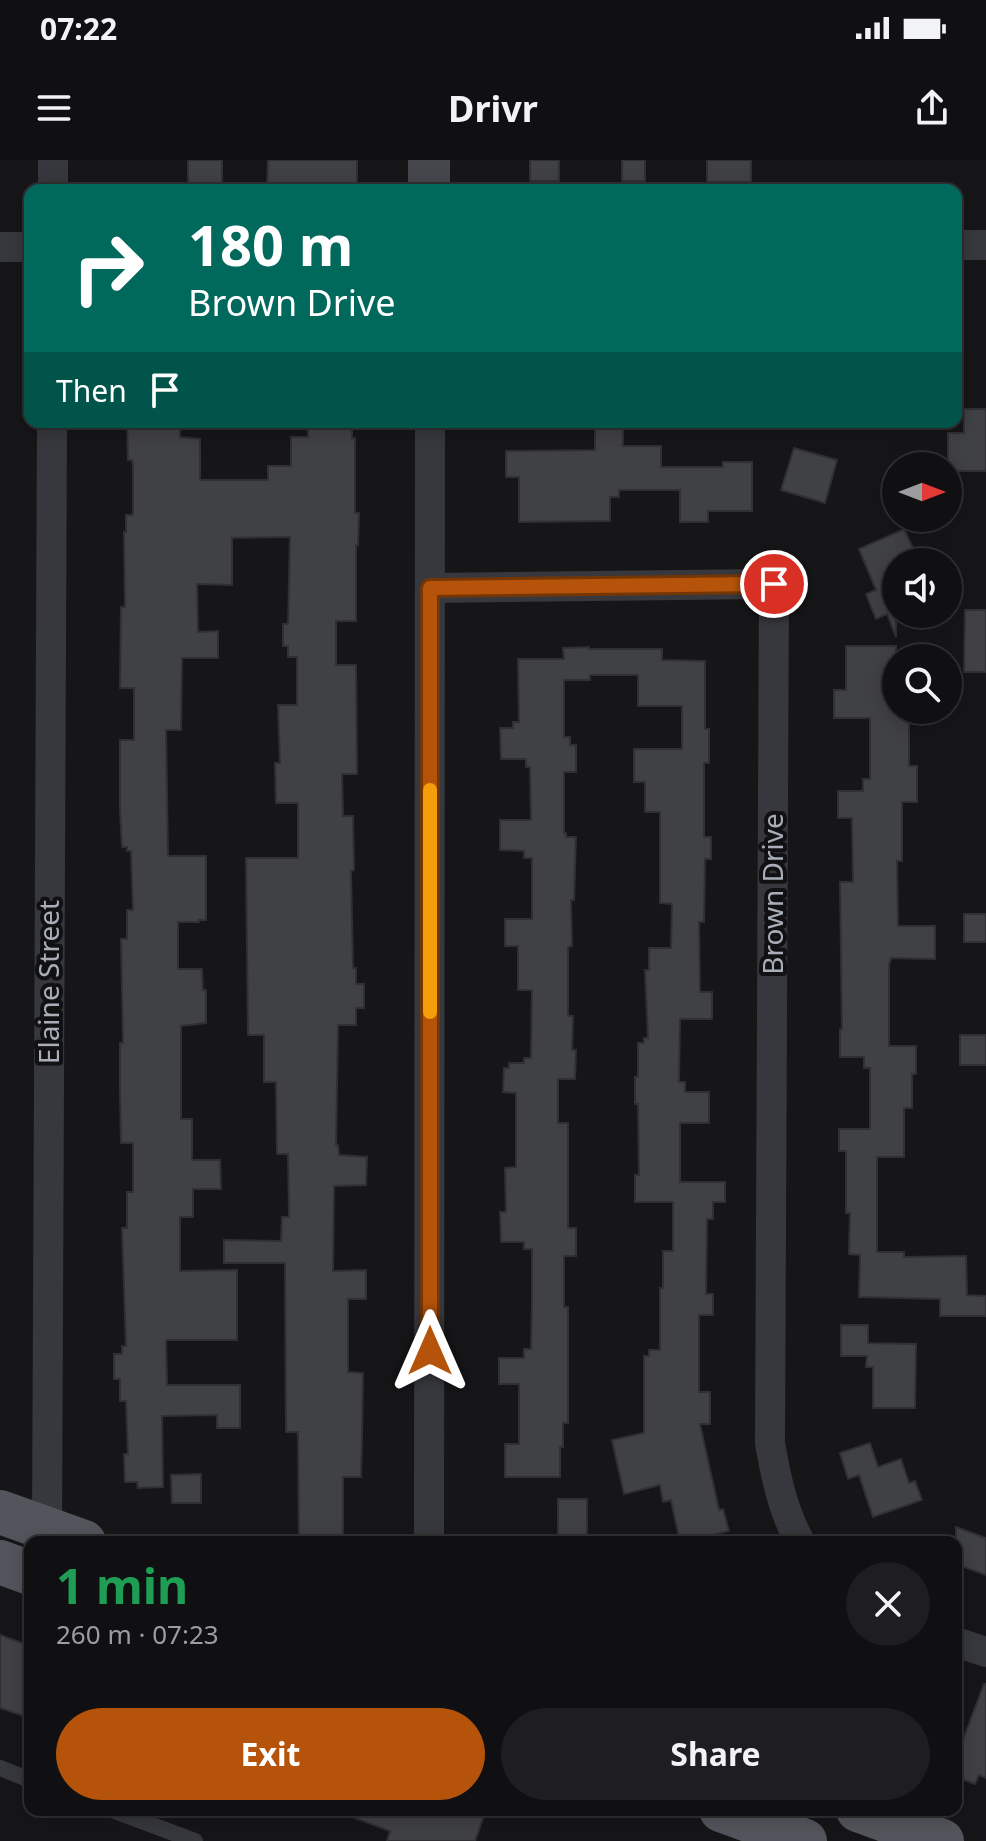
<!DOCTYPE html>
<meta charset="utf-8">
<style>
:root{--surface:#101012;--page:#1e1e20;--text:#f1f3f6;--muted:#9c9d9f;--line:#303032;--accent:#b45309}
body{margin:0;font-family:"Noto Sans",sans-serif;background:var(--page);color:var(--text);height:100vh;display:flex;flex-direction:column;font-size:30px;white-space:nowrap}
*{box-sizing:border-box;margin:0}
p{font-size:26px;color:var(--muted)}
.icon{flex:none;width:44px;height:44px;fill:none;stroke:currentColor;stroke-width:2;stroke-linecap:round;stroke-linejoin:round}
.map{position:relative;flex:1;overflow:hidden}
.details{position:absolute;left:24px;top:1376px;width:938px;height:280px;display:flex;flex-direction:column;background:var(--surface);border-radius:16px;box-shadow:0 4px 20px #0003,0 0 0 2px var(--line)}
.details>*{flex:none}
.banner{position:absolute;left:24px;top:24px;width:938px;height:244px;border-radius:16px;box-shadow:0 4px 20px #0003,0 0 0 2px var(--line);background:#00695c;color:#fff;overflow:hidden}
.needle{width:52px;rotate:90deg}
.fabs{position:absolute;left:882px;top:292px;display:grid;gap:16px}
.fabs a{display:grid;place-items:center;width:80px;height:80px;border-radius:50%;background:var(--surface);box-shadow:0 4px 20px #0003,0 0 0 2px var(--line);font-size:40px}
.pin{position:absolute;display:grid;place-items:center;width:68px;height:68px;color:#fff;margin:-34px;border:4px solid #fff;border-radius:50%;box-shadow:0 2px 8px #0007}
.me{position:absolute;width:88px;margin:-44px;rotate:0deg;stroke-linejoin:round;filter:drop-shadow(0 0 6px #0008)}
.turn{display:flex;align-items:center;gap:28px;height:168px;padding:0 32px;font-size:36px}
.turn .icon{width:104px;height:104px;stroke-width:2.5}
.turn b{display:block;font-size:56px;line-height:68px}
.then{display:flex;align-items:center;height:76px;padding:0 32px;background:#0003;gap:16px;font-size:30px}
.round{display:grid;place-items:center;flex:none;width:84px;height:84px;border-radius:42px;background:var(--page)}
.overview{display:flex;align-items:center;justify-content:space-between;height:136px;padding:0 32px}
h1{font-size:48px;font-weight:700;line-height:60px;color:#1e9e55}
.cta{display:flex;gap:16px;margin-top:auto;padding:16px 32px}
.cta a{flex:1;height:92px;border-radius:48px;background:var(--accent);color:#fff;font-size:32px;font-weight:700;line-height:92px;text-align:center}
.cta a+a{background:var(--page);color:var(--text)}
.status{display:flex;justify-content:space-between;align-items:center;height:56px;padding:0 40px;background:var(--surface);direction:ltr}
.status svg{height:22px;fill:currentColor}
header{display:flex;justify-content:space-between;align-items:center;height:104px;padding:0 32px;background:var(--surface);font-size:36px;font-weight:700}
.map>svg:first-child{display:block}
.building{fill:#404145;stroke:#303034;stroke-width:2}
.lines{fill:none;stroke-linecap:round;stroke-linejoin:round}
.lane{stroke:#37383d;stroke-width:16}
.street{stroke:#37383d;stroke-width:30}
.secondary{stroke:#45474d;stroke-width:42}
.primary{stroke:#53555c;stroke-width:44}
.route-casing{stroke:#753606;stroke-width:20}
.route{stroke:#b45309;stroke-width:14}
.slow{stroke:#f59e0b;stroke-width:14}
.labels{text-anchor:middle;stroke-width:8;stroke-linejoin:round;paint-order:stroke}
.street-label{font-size:28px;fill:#a8adb8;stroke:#111113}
</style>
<div class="status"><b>07:22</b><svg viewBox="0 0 49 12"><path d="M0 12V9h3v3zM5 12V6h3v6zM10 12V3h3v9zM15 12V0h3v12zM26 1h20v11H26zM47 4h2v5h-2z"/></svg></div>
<header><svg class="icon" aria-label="menu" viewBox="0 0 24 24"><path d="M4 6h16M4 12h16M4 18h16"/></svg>Drivr<svg class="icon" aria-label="share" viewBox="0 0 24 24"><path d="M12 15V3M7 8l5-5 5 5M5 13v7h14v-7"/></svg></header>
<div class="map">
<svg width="986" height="1681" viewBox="0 0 986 1681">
<rect width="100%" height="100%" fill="#161618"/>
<g class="building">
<rect x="188" y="0" width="34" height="30"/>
<path d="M268 0H357V29H267Z"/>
<rect x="530" y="0" width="29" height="21"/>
<rect x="622" y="0" width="23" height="21"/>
<rect x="707" y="0" width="44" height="22"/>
<path d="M964 249H986V311H948V273H964Z"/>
<path d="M127 262H180V277L200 279V320H268V306H291V277H308V262H352V278H355V353H359L358 385H356V461H336V505H356L357 614H342L343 656H353L354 710 351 711 353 808H356V824H364V848H356V865H338L336 985H338L339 995 367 997 366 1025 334 1026 333 1111 366 1110V1139H348V1212L363 1213 362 1277 361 1317H343V1382H299L298 1272H286L285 1103H224V1080L281 1081 282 1057H289L288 994H277L276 922H264V875H248L246 698H298V643H276L275 603H280L278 545H297V497H288V486H283V464H288L290 377 232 378V425L197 424 198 472 218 471V498H182L181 570H166L168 696H206V760H199V762H178V809H202L203 830H206V863L181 866V959H192V1000H220L221 1029H193V1057H180V1111L237 1110V1180H166L167 1225H240V1268H217V1255L162 1256 163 1327 138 1328 137 1322H125L124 1294H128L126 1241H120V1219H114V1194H122V1186H126L122 1068H127V1032H133V983H121L120 933V883H123L121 779H127V750H133L131 691H127V687H122L120 650V580H134V528H120L121 447H125L124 372H126V355H133V305L132 300H128Z"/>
<path d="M595 269H623V286H661V307H723V302H752V351H708V362H680V330H619V337H610V361L519 362V317H506V291L595 290Z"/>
<path d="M794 288 837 300 825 343 781 330Z"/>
<path d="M904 369 913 388 907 391 911 402H896V477L887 454 876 459 866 434 876 430 859 389Z"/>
<path d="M965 450H986V512H964Z"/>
<path d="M846 486H896V550H909V606H917V642H902V701H897L898 766H935V799L891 798 889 805V886H916V914H912V948H904V997H877V1092H904V1097L966 1096 967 1135 986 1136V1156H940V1139L859 1137 860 1095 849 1094 850 1053H846V991H839V969H870V908H864V897H840V869H842L840 722H853L852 658H838V631H863V619H870V558H834V530H846Z"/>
<path d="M589 487V489H662V500L705 501V569H709V603H704V677H711V699H705L704 762H699L700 832H712V859H680L679 922H685V932H709V963H680V1022H725V1042H713V1059H707L706 1134H713V1155H699V1232H710V1264H700L719 1350 723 1349 729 1371 682 1382H680L671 1340 663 1342 660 1325 624 1334 612 1280 644 1273V1196H649V1190H660V1128H663V1091H673V1042H635V1015H639L638 944H635V917H638V883H644V878H648L645 810H649V788H671L672 744 660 743V652H645V622H634V589H682V546H638V515H590V520H564V577H570V585H576V612H564V673H566V677H576L574 740H571L572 786 568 787V856H573L572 890H576L575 919H558V963H568V1068H576V1096H564V1147H568V1263H563V1287H560V1317H505V1284H519V1224H499V1198H524V1189H531L532 1147V1089H524V1082H501L500 1052H506L505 1008 516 1007V933L503 932 504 908H509V903H524V898H531L532 830H518V786H505V759H532V698H524V691L500 690V660H531L530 607H526V599H501L500 568H513V562H519L518 499H564L563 488Z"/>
<rect x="964" y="754" width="22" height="28"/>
<rect x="960" y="875" width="26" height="30"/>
<path d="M841 1165H868V1183L916 1184 915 1248H873V1207H866L867 1196H841Z"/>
<path d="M870 1283 878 1307 901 1299 909 1323 915 1321 922 1340 873 1357 859 1315 848 1319 840 1293Z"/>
<path d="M201 1314V1343H172L171 1315Z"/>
<rect x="558" y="1339" width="29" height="37"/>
<path d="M956 1367 986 1378V1415L956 1404Z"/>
<path d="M0 1475 30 1486V1539L24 1556 0 1548Z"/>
<path d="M984 1524H986V1618L979 1615 975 1624 956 1617V1598Z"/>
<path d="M339 1650H486L475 1681H387L390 1671 339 1652Z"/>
</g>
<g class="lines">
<g class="lane">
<path d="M0 1608 30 1620"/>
<path d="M112 1650 195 1681"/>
</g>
<g class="street">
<path d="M53 0V30"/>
<path d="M956 85H986"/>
<path d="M0 87H30"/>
<path d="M430 428 774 424 770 1283C776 1318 783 1351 800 1382"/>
<path d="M44 1382 47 1369 52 262"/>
<path d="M429 1382 430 262"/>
<path d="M956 1482 986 1492"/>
</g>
<path class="secondary" d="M429 0V30"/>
<g class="primary">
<path d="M0 1352 84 1382"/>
<path d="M0 1402 30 1413"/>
<path d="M721 1650 805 1681"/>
<path d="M858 1650 942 1681"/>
</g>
</g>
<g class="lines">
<g class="route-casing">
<path id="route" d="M430 1191V428L774 424"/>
</g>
<use href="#route" class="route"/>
<path class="slow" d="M430 852V630"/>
</g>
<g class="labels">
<g class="street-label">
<text transform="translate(773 734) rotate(-90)" y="10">Brown Drive</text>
<text transform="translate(49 822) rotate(-90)" y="10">Elaine Street</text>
</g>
</g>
</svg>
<div class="fabs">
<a><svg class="needle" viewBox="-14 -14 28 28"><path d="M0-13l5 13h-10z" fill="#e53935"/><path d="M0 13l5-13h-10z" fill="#9c9d9f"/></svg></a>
<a><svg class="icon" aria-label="sound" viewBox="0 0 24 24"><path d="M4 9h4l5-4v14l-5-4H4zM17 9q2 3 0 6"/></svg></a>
<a><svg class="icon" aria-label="search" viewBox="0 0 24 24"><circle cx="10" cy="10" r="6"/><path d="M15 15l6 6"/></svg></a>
</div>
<div class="pin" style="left:774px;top:424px;background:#d93025"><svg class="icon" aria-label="arrive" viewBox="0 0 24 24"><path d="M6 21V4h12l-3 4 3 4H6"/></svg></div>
<svg class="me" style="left:430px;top:1191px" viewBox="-20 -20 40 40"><path d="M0-17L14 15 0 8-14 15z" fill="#b45309" stroke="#fff" stroke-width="4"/></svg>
<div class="banner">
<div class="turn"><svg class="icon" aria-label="right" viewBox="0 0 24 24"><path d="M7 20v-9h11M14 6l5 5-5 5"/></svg><div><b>180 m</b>Brown Drive</div></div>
<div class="then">Then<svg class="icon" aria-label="arrive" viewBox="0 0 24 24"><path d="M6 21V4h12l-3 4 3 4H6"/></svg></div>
</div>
<section class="details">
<div class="overview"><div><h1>1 min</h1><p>260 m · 07:23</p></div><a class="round"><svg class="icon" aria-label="close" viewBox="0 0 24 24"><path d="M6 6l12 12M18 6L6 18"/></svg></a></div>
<div class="cta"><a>Exit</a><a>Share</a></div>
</section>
</div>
